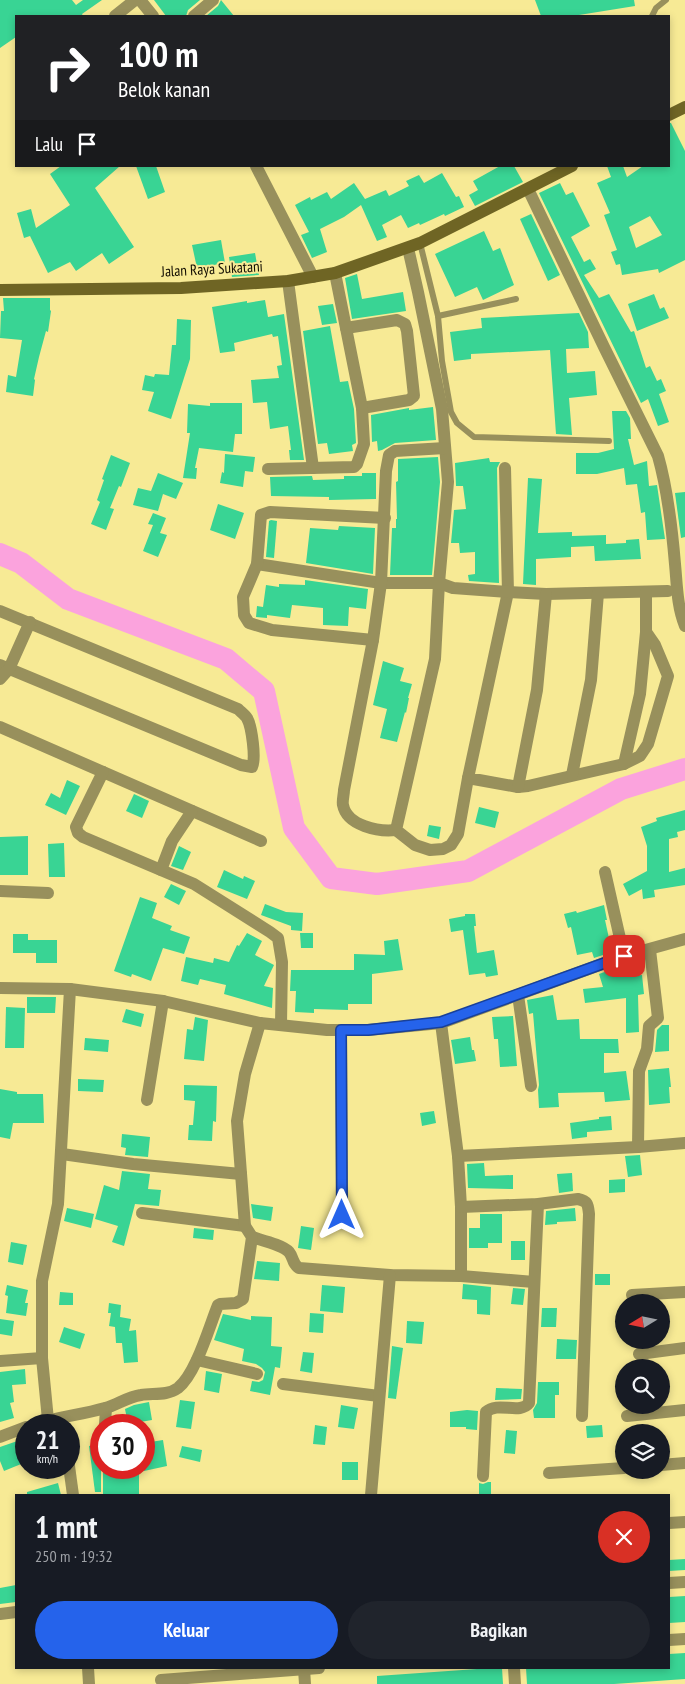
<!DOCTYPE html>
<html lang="id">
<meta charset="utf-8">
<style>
:root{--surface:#171b24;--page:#20242c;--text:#f1f3f6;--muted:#9ea1a6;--accent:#2563eb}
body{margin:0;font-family:"PT Sans Narrow",sans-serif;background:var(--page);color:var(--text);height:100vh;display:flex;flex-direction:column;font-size:19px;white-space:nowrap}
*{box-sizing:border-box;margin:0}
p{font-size:16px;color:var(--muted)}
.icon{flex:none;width:28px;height:28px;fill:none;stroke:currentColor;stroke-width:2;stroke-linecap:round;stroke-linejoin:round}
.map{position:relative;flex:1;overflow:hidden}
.sheet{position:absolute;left:15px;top:1494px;width:655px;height:175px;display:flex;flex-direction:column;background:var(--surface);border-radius:0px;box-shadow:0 2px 8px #0003}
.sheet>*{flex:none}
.guide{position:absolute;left:15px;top:15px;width:655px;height:152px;border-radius:0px;box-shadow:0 2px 8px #0003;background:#202124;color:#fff;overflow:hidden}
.needle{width:32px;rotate:260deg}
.buttons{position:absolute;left:615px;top:1294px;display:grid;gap:10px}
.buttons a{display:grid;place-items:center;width:55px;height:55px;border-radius:50%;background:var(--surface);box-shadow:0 2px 8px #0003;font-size:25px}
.speed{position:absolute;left:15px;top:1414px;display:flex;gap:10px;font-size:25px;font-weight:700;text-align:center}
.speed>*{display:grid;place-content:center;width:65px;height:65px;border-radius:50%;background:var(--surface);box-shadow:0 2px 8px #0003;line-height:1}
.speed small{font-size:12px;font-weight:400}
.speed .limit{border:8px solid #d22;background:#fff;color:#111}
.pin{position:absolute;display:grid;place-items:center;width:42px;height:42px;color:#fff;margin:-21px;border-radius:10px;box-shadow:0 2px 8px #0006}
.me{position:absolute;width:55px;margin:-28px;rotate:0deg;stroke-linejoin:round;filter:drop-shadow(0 0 4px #0008)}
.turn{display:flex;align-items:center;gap:18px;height:105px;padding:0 20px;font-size:22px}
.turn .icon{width:65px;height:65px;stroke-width:2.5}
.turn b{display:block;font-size:35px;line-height:42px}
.then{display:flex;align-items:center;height:48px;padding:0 20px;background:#0003;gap:10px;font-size:19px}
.round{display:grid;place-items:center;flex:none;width:52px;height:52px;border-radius:26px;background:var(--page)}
.headline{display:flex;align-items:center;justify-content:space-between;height:85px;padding:0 20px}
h1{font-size:30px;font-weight:600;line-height:38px}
.action{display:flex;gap:10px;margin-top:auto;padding:10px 20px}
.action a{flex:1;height:58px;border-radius:30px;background:var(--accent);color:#fff;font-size:20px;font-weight:600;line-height:58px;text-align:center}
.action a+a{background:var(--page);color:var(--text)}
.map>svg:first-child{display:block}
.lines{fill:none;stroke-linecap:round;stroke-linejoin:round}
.river{stroke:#fba3dd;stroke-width:22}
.building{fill:#39d494;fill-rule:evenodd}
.service{stroke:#98905c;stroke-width:6}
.minor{stroke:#98905c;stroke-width:12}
.tertiary{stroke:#98905c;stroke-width:12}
.secondary{stroke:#6f6524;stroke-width:12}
.route-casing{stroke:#184099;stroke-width:12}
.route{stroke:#2563eb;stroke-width:9}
.labels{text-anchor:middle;stroke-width:4;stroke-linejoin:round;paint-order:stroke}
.street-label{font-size:15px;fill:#110c00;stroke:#f7ea95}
</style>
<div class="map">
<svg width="685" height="1684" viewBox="0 0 685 1684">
<rect width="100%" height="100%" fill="#f7ea95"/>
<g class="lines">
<path class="river" d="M0 554 21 563 68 599 226 659 264 691 294 828 331 878 377 884 468 871 621 789 685 769"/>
</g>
<g class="building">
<path d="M0 0H72L76 5 83 0H102L82 14 83 16H16V37L0 48Z"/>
<path d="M154 0H200L188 10 186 16H166Z"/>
<path d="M221 0 234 16H206L218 6Z"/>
<path d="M535 0H634L635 6 579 15 580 16H541Z"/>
<path d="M669 123H671L685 151V260L659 273 658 269 622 275 620 264 616 265 611 252 617 250 604 215 610 213 597 183 611 177 607 166H623L627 177 643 166H669ZM650 216 662 235 636 248 629 227Z"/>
<path d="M61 166H120L95 188 134 247 109 264 102 253 76 271 70 262 48 273 30 236 24 238 17 213 31 209 36 228 70 205 50 174Z"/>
<path d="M136 166H156L165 192 148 199Z"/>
<path d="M500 166H514L523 182 475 206 469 195 478 190 473 181Z"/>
<path d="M442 173 456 197 459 196 464 207 445 216 444 214 420 225 419 223 408 228 401 215 382 225 387 237 377 241 361 205 344 217 320 229 327 252 312 258 301 235 309 232 295 205 310 197 311 200 327 192 331 199 354 183 365 199 386 190 389 196 409 186 406 181 419 175 424 183Z"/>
<path d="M560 183 566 195 573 192 590 226 571 237 584 262 590 259 596 269 584 275 599 298 609 294 631 332 634 331 646 368 650 366 657 381 661 379 666 391 659 394 669 422 658 426 648 399 641 403 539 193Z"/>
<path d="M531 214 560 275 548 281 520 219Z"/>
<path d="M484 231 493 251 500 248 514 285 483 300 477 287 455 297 435 254Z"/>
<path d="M221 240 225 263 197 268 192 245Z"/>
<path d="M255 253 259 275 232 277 229 257Z"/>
<path d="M357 274 362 299 403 292 406 311 352 319 345 278Z"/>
<path d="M654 294 660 309 664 307 669 318 637 331 628 304Z"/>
<path d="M3 298H50V310L51 311 48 332 46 331 39 357 34 379 35 380 33 396 6 392 8 375 16 377 22 340 0 338 1 311H4Z"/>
<path d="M265 300 268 317 284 314 304 460H290L289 450H291L288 426 270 429 267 402 253 403 251 380 279 378 277 366 282 365 278 336 273 337 272 334 234 343 235 351 220 353 212 307 247 301V303Z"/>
<path d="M333 304 337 323 322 325 318 306Z"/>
<path d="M579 313 588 332 589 348 566 349 567 373 595 371 597 395 569 398 572 435 556 434 550 350 471 354V359L454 361 450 332 482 328 481 318Z"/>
<path d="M177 319 191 320 190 359 171 419 148 411 154 392 142 390 145 375 154 377 155 374 169 375 172 345H176Z"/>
<path d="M330 326 340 382 348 381 354 409 356 443 352 445 353 451 329 454 327 443 318 444 303 331Z"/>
<path d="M210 403H242V434H235L233 452 199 448 195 468H197L196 479 183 478 190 433H187L188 404 210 406Z"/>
<path d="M433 407 436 440 395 443 382 450 378 451 377 441 372 442 371 415 409 408V410Z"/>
<path d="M612 411H626L630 418 631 439H628L634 465 647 461 649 486 657 485 665 539 647 540 645 512 641 513 637 484 626 485 624 468 597 474H576V453H598L614 449Z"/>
<path d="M225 454 255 457 253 472 245 471 243 487 220 483 222 472 224 473Z"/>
<path d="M111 455 130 463 121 487 119 486 110 508 114 509 106 530 91 524 100 502 97 500 104 480 102 479Z"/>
<path d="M438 457 440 482 432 575H390L392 528H396V519H397L396 482 398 481V459Z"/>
<path d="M489 458 490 462H500L497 468 499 583 469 581 468 575 475 574V552L460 553 459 543H451L454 510 466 509 463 486H456L455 463Z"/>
<path d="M158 473 183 483 176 499 163 494 158 511 133 505 138 488 151 491Z"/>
<path d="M362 473H376V499L329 500V497L271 496 270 477 312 476 313 480 344 479V476H362Z"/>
<path d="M528 478 542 479 538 533 572 532V536L606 535V544L626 543V540L639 539 641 559 595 561 594 546 571 547V557L536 559V585L523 584Z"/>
<path d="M685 492V537L681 538 675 493Z"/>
<path d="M218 504 244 513 235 539 210 530Z"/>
<path d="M153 513 166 518 160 533 167 535 158 557 143 551 153 525 148 524Z"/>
<path d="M271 520 277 521 274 558 266 557 269 521Z"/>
<path d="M339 526 375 528 373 574 306 563 310 528 338 530Z"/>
<path d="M305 580 368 589 366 609 349 607 348 626 323 625V608L292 605 290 618 267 615V618L256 617 257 606 263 607 266 585 279 587V584L305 585Z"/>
<path d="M383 661 404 668 400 681 412 684 408 698H409L406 713 405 712 397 742 380 738 387 709 373 705Z"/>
<path d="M67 780 80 786 66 815 45 805 51 793 60 798Z"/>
<path d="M134 794 149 801 142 818 126 811Z"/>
<path d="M479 807 499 812 495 828 475 823Z"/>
<path d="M685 810V830L677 832 678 837 669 839V872L685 868V885L654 890 655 897 643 899 642 889 629 896 623 884 647 871V846L641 827 657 821 656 818Z"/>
<path d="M429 825 441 827 439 839 427 836Z"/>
<path d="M28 836V875H0V837Z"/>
<path d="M64 843 65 877H49L48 844Z"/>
<path d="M179 846 191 852 183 870 171 866Z"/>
<path d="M224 870 243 879 244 876 255 881 247 899 217 887Z"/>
<path d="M171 884 186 891 179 905 164 897Z"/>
<path d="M140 897 157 903 152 918 172 926 170 930 190 937 184 954 163 948 151 981 132 974 131 977 114 971Z"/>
<path d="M265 904 286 912 303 913 302 931 291 930V926L261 915Z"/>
<path d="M604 905 607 920H605L612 952 594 958 592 952 577 955 571 927 568 928 564 914 576 911 577 913Z"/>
<path d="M465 914H475L476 926H474L477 953 494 950 498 975 486 977 485 973 469 975 463 930 451 932 449 919 465 916Z"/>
<path d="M247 933 262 941 255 955 274 965 264 986 273 988 272 1008 224 994 226 985 200 979 198 985 181 981 186 957 213 963 214 958 229 962 237 945 239 946Z"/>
<path d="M300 933H313V948H301Z"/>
<path d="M13 934H28V940H57V963H36V953H13Z"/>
<path d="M398 939 403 970 372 974V1004H348V1010L314 1009V1013L295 1012 296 991H290L291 970H354V954L385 955 384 941Z"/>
<path d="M621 966 623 977 642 975 644 994 638 995 639 1032 626 1033V998L585 1003 583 989 603 987 599 974Z"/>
<path d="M553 995 557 1020 579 1019 580 1039H618L619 1053H604V1073L626 1071 630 1100 605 1102 604 1092 558 1093 559 1107 539 1108 538 1090 539 1085 533 1013 529 1014 527 1000Z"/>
<path d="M27 997H56L55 1013H27Z"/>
<path d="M6 1007 25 1008 24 1048H5Z"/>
<path d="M126 1009 144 1014 141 1027 122 1022Z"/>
<path d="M513 1016 517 1066 500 1067 498 1039H494L492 1017Z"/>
<path d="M195 1017 208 1020 204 1061 184 1059 187 1029 193 1030Z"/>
<path d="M662 1025H669V1051L655 1052 657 1030Z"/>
<path d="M470 1037 472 1050H474L476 1061 455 1064 451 1040Z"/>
<path d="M85 1038 109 1040 108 1052 84 1050Z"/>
<path d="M669 1068 671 1087H669L670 1103 649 1105 648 1070Z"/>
<path d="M78 1079 104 1080 103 1092 78 1091Z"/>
<path d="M184 1085 217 1086 216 1122 213 1121 212 1141 188 1140 189 1125H193L195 1101 184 1100Z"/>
<path d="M0 1089 17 1092V1094H43L44 1123H13L10 1139 0 1137Z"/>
<path d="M434 1111 436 1123 422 1126 420 1113Z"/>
<path d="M611 1116 612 1130 587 1132V1137L572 1139 570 1123 599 1119V1117Z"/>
<path d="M122 1134 150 1137 148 1157 125 1155 126 1148 121 1147Z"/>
<path d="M640 1155 642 1175 628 1177 625 1156Z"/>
<path d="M484 1163 485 1176 513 1175V1189L468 1188 467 1164Z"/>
<path d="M122 1171 150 1174 148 1189 161 1190 159 1206 135 1204 124 1246 112 1242 118 1226 95 1219 104 1185 119 1190Z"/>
<path d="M572 1173 573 1191 559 1193 557 1174Z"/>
<path d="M625 1179V1192L609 1193V1180Z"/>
<path d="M251 1204 273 1207 271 1221 253 1218Z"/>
<path d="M67 1208 94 1214 91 1228 64 1221Z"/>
<path d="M575 1208 576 1221 557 1222V1224L545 1225 546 1211Z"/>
<path d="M480 1214H502V1243H488V1248H469V1228H480Z"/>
<path d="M301 1226 314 1228 311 1250 298 1248Z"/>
<path d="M194 1228 214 1230 213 1240 193 1238Z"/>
<rect x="511" y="1241" width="14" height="19"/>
<path d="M11 1242 27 1245 23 1265 8 1262Z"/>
<path d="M257 1261 280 1263 279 1281 254 1279Z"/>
<rect x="595" y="1274" width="15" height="11"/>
<path d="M463 1284 491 1287 490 1315 477 1314V1300L462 1299Z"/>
<path d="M7 1285 28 1290 25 1303H28L26 1316 6 1313 8 1296 5 1295Z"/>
<path d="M322 1285 345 1287 343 1313 320 1311Z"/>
<path d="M513 1288 525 1289 523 1305 511 1304Z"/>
<path d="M60 1292 73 1293V1305H59Z"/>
<path d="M109 1303 121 1305 120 1317 131 1319 129 1331 136 1330 138 1362 124 1363 122 1343H116L115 1327 109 1326 111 1313H108Z"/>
<path d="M542 1308H557L556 1327H541Z"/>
<path d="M310 1313 324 1314 323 1333 309 1332Z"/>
<path d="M223 1314 251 1320V1316L272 1317 271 1346 282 1347 280 1368 275 1367 270 1395 250 1391 252 1381 259 1382 263 1380 265 1372 262 1368 256 1364 242 1361 244 1349 214 1340Z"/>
<path d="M0 1319 14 1321 12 1336 0 1334Z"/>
<path d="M407 1321 424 1322 422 1344 406 1343Z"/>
<path d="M64 1327 85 1334 80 1349 59 1342Z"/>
<path d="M557 1339 577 1340 576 1359H556Z"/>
<path d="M392 1346 403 1348 396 1399 388 1398Z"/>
<path d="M303 1352 314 1353 312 1373 300 1371Z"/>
<path d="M25 1369 26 1384 12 1385 14 1402 10 1403 14 1418 0 1422V1372Z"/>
<path d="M206 1371 222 1374 219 1393 204 1390Z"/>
<path d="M538 1382H559V1395H555V1418H534L533 1410 537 1403Z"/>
<path d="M496 1388 522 1389 521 1399 495 1400Z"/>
<path d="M180 1400 195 1402 191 1429 176 1427Z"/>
<path d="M149 1402 152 1420 128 1424 125 1409 134 1405Z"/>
<path d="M341 1405 358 1408 354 1429 338 1427Z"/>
<path d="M467 1410 478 1411 477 1430 466 1429V1427H450V1412Z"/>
<path d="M315 1425 327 1427 325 1445 313 1444Z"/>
<path d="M602 1425 603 1437 587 1438 586 1426Z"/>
<path d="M506 1430 517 1431 515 1454 504 1453Z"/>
<path d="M26 1438V1462L4 1471 0 1461V1447Z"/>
<path d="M163 1440 167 1466 144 1471V1443Z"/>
<path d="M101 1444V1492H95L89 1446Z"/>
<path d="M182 1446 202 1450 200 1462 179 1457Z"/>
<rect x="342" y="1462" width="16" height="18"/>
<rect x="103" y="1468" width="36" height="27"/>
<path d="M488 1482H491V1495H479V1483L483 1484Z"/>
<path d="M58 1483 61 1495H27V1492Z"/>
<path d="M685 1559V1570L669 1571V1560Z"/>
<path d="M16 1585V1602L0 1604V1588Z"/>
<path d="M685 1596V1622L669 1623V1597Z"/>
<path d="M685 1653V1679L614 1684H527L526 1668H669V1654Z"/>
<path d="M491 1668H502L503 1684H377V1676Z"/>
</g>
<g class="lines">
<g class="service">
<path d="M652 16 656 8 666 0"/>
<path d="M420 243 438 316 442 361 451 412 457 423 474 437 609 441"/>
<path d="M438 316 516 299"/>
</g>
<g class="minor">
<path d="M140 0 153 16"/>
<path d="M115 16 135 0"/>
<path d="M194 16 213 0"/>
<path d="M256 166 313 277"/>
<path d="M528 189 604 347 658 456C668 491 672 528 675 564 677 585 677 606 685 626"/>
<path d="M408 248 418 292 442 409 448 482 439 583 435 659 396 830 415 845 430 850 443 849 451 845 458 834 468 778"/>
<path d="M288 281 313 468"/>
<path d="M346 328 397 320 405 324 407 331 414 396 409 400 362 408"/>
<path d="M505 468 508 592 468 778 518 787 528 786 624 764 640 756 648 744 668 676 655 645 646 632"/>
<path d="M268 469 354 467 357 464 364 444 362 408 335 273"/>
<path d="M257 564 381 583H439L453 588 508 592 546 594 668 591"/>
<path d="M0 611 238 709C241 712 245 715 247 718 252 727 256 759 252 767L241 765 0 665"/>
<path d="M373 640 272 630 249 623 244 615 243 597 257 564 261 515 270 512 385 518"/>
<path d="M0 679 9 669 30 622"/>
<path d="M0 727 261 841"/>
<path d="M624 764 640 694 646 632V592"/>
<path d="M103 772 76 827 78 833 83 837 194 884 270 932 278 938 282 962 281 1024"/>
<path d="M572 775 591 680 598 593"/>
<path d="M518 787 537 690 546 594"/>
<path d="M396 830C379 832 347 826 343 805 342 801 344 794 344 790L373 640 381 583 386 471 389 455 395 451 445 448"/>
<path d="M161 870 172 841 192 811"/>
<path d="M605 872 624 956"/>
<path d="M0 891 48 893"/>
<path d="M518 995 531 1086"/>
<path d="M441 1023 458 1156 461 1207V1276"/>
<path d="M341 1030 342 1215"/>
<path d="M147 1100 163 1001"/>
<path d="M638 1147 639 1071 647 1049 649 1026 658 1018 650 950"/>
<path d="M62 1154 133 1164 241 1174"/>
<path d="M458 1156 638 1147 685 1143"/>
<path d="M461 1207 538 1204 578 1199C588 1201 588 1205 589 1214L582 1416"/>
<path d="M142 1213 245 1226"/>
<path d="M252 1237C261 1240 283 1245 289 1252 294 1258 292 1264 299 1268L390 1275 461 1276 534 1282"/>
<path d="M632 1295 685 1292"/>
<path d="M639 1354 685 1348"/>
<path d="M197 1360 257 1374"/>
<path d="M0 1361 42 1358"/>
<path d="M283 1384 379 1396"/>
<path d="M627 1416 685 1410"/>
<path d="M33 1425C57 1417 81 1415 105 1408 117 1405 127 1397 141 1395 153 1393 167 1396 178 1388 196 1374 209 1327 218 1305L220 1304 236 1303 243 1299 252 1237 245 1226 237 1121 245 1074 260 1023"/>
<path d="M51 1425 48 1420 42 1358V1281L58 1204 70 989"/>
<path d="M105 1425 106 1408"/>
<path d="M0 1437 26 1427"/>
<path d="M661 1465 685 1463"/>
<path d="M69 1466 73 1495"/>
<path d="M549 1473 624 1468"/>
<path d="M483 1476 486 1412C498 1401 520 1415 529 1403L538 1204"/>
<path d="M371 1495 390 1275"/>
<path d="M669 1523 685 1522"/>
<path d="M669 1583 685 1582"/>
<path d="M0 1614 16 1612"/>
<path d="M669 1640 685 1639"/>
<path d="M88 1668 89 1684"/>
<path d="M514 1668 515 1684"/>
<path d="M304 1669 305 1684"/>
<path d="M161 1680 319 1668"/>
</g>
<path class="tertiary" d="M0 988 70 989 163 1001 260 1023 327 1030H368L441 1023 624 956 685 939"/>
<g class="secondary">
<path d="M669 115 685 107"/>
<path d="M0 290 181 288 288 281 335 273 420 243 572 166"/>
</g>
</g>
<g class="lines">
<g class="route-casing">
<path id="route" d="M342 1215 341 1030H368L441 1022 624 956"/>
</g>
<use href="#route" class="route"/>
</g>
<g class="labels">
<g class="street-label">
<text transform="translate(212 269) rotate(-3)" y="5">Jalan Raya Sukatani</text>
</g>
</g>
</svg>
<div class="buttons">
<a><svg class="needle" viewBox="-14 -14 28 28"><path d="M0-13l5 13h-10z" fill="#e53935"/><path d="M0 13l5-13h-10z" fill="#9ea1a6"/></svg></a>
<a><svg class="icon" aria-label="search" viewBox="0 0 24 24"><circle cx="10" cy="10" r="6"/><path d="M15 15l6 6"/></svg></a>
<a><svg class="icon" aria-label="layers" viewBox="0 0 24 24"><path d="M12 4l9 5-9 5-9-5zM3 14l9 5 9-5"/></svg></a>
</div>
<div class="speed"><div>21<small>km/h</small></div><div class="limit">30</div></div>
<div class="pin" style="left:624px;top:956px;background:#d93025"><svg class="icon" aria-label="arrive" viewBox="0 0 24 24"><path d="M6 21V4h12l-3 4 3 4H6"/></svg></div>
<svg class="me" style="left:342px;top:1215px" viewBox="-20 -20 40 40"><path d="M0-17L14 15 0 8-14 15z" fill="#2563eb" stroke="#fff" stroke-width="4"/></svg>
<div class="guide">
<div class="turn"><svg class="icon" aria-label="right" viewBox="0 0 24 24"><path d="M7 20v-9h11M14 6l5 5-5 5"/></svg><div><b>100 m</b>Belok kanan</div></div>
<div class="then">Lalu<svg class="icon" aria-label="arrive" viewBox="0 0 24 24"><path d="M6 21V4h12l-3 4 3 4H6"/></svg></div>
</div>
<section class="sheet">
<div class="headline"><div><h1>1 mnt</h1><p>250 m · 19:32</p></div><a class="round" style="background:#d93025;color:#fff"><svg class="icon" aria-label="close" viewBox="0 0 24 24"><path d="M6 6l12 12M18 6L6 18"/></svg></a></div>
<div class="action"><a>Keluar</a><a>Bagikan</a></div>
</section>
</div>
